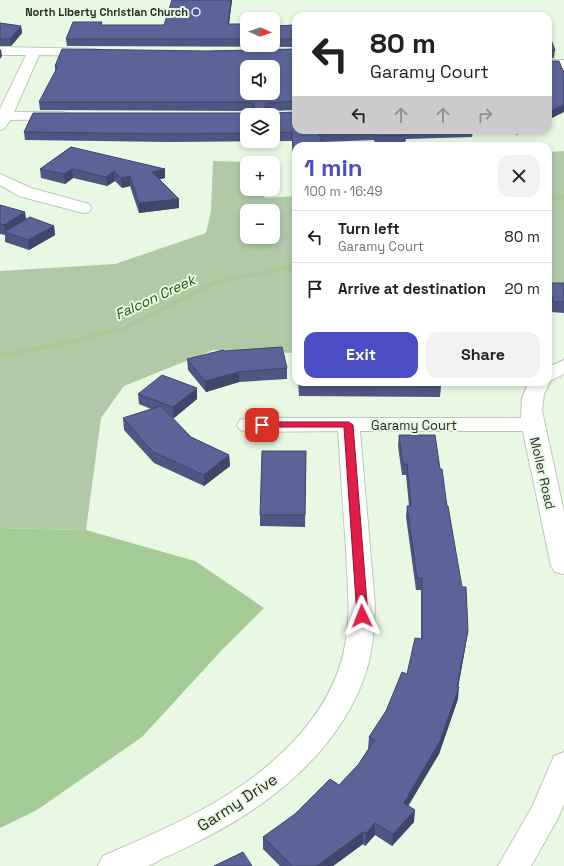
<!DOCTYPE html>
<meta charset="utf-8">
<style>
:root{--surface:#fff;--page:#f2f2f2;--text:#222;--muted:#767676;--line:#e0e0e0;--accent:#4a4dc3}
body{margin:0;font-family:"Space Grotesk",sans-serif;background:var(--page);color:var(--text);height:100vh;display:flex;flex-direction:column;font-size:15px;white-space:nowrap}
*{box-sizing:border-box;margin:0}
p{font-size:13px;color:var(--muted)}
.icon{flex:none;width:22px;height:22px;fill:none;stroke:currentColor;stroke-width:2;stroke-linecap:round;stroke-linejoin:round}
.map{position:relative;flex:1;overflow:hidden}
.details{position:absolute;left:292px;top:142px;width:260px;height:244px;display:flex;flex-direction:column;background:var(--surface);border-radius:12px;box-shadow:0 2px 6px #0003}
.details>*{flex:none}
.top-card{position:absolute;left:292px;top:12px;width:260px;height:122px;border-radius:12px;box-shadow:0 2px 6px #0003;background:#fff;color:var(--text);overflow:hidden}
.needle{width:26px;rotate:92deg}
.controls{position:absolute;left:240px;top:12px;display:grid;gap:8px}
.controls a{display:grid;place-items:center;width:40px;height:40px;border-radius:8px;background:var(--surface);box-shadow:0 2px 6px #0003;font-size:20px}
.pin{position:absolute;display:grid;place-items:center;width:34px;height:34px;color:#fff;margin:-17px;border-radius:8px;box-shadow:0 2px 6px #0006}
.me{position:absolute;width:44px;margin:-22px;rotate:358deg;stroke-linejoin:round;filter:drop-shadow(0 0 3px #0008)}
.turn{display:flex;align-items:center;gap:14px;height:84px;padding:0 12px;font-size:18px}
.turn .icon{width:52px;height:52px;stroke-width:2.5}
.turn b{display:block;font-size:28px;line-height:34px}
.lanes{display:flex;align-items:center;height:38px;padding:0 12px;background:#0003;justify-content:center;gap:20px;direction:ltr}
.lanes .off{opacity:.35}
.round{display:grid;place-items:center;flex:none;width:42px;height:42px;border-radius:12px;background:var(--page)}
.head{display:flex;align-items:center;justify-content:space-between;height:68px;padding:0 12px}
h1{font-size:24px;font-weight:600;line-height:30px;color:var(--accent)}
.button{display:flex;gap:8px;margin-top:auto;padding:8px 12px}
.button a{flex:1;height:46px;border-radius:12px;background:var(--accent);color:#fff;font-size:16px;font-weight:600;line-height:46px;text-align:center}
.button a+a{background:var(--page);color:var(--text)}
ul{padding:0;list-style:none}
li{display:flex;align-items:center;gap:12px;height:52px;padding:0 12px;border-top:1px solid var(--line)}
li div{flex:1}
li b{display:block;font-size:15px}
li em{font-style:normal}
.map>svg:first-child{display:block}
.green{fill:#b0c9a7;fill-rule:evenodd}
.water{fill:#a4cb96}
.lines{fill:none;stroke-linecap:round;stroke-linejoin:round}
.stream{fill:#a4cb96;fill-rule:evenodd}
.minor-casing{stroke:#bbcab6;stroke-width:2}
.minor{fill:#fff;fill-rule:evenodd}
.wall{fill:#4e5683;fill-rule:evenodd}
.shaded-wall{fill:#40466a}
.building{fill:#5b6498;stroke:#40466a;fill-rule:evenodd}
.route{fill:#e11d48;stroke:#92132f}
.poi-dot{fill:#4a4dc3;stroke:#e8f8e3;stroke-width:1.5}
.labels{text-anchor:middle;stroke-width:4;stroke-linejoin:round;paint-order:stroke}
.far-poi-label{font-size:11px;font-weight:bold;fill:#272d25;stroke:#e8f8e3;text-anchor:end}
.street-label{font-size:13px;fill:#272d25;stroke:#e8f8e3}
.water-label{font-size:14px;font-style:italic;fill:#205105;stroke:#e8f8e3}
.near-street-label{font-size:16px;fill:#272d25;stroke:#e8f8e3}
</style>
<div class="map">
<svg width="564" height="866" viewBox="0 0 564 866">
<rect width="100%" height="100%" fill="#e8f8e3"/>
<g class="green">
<path d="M564 151V292L548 293V152Z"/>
<path d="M213 161 251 162 247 163V189H254L266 198 296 196V353L213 350 124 386 101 418 86 530 0 528V271L115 264 206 233 211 211ZM247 211H273V237H247Z"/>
</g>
<path class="water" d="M0 528 86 530 195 561 264 608 220 652 142 737 37 810 0 828Z"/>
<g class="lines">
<g class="stream">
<path d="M564 195V199L548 200V196Z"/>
<path d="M296 264V268L219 283 129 328 72 344 9 356 0 355V351L9 352 71 340 125 326 215 281Z"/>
</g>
<g class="minor-casing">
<g id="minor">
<path d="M0 47 96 49 98 52 96 55 91 56 39 55 14 112H62L67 113 69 116 67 119 10 120 5 128 0 130V109L26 55H0Z"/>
<rect x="548" y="60" width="16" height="8"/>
<path d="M0 174 31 188 89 204 91 208 89 212 83 213 19 196 0 185Z"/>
<path d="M564 360V374L550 381V382L544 394 542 411 564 512V574L555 572 551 566 523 431H360L375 606C374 628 373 650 366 672 341 749 271 805 201 840 189 846 176 853 163 858 158 861 152 865 146 866 135 866 111 866 98 866L103 856C175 825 248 794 301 733 324 706 341 676 346 639 351 609 347 579 346 549 343 510 341 470 338 431L248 432 240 430 237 425 240 420 248 418H521L522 398 529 382H548V367Z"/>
<path d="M564 752V804L557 820 531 866H498L532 807 554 756Z"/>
</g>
</g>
<use href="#minor" class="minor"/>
</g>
<g class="wall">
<path d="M172 0H232L229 24H247V45H273V26L296 25V47L67 46 66 39 102 25H164Z"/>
<path d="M0 23 21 26 22 33 11 46H0Z"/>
<path d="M548 32 555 50 554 58 548 59Z"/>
<path d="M296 49V110L272 111 273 113 296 130H473L472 137 406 139 405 144H375L374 140 322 142 296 146V185L294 176 292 141 169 142 25 140 24 132 247 113 248 111 40 110 39 102 55 72V66L207 51ZM247 115H273V141H247Z"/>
<path d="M71 147 165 178 160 179 179 208 139 213 130 186 122 188 115 181 107 186 73 178 65 184 41 178 40 169Z"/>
<path d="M0 205 25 212 26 220 54 226 55 235 29 250 5 242V235L0 234Z"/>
<path d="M549 283H564V313L551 312 548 295Z"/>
<path d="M224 351 287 368V379L239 382 206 392 188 370 187 359Z"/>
<path d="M298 382H440L441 386 440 397 299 396Z"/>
<path d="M138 394 197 399 174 418H172L191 437 229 455 230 466 204 486 154 463 124 430 123 418 151 409 139 404Z"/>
<path d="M399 435 440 469 447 506 466 643 458 687V699L439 754 408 805 414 822 392 846 375 835 365 846 363 844 333 866H280L263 849V837L339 785 358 765 368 749 369 737 386 711 407 674 421 639V590H416L406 517 407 506H409L406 475H402L398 446Z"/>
<path d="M306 451 305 527 260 526V515Z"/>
</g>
<g class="shaded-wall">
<path d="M231 0H232L228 31V24Z"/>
<path d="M21 26 22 33 11 46 10 39Z"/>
<path d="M1 49 2 56 0 59V50Z"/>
<path d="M564 104V112L548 120V112Z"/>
<path d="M516 130H526L516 135Z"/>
<path d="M72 169 73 178 65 184 64 174Z"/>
<path d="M165 169V178L153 181 152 172Z"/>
<path d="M114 171 115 181 107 186 106 177Z"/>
<path d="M130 176V186L122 188 121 178Z"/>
<path d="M179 199V208L139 213V203Z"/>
<path d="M25 212 26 222 5 232 4 225Z"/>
<path d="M54 226 55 235 29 250 28 240Z"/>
<path d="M239 372V382L206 392 205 381Z"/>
<path d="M197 388V399L174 418 173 407Z"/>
<path d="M229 455 230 466 204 486V475Z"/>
<path d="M468 631 466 643 457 694 459 687 458 699 439 754 403 815 404 803 457 687Z"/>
<path d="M415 810 414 822 392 846 393 834Z"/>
<path d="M375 823V835L365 846 366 833Z"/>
<path d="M363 832V844L333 866H317Z"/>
</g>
<g class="building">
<path d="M172 0H231L228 24H247V39H66L73 22H102L101 25H164Z"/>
<path d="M0 23 21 26 10 39H0Z"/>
<path d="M296 25V39H273V26Z"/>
<path d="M548 32 555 50 548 51Z"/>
<path d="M62 49 207 51 296 49V101L268 103 264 107 271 108 273 113 296 112V130H433L405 131 406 135 375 136V132L319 134 323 146H296V176L294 167 292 132 273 133V115H247V133L169 134 24 132 33 113H247L248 108H255L253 104 247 102H39L58 66H55ZM247 67H273V93H247Z"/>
<path d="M548 60 549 61H559L564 73V104L548 112Z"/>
<path d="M71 147 165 169 152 172 179 199 139 203 130 176 121 178 114 171 106 177 72 169 64 174 40 169Z"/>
<path d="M0 205 25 212 4 225 0 224Z"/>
<path d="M30 217 54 226 28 240 4 232Z"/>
<path d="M549 283H564V302H553Z"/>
<path d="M282 347 287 368 239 372 205 381 187 359 223 350 224 351Z"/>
<path d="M162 375 197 388 173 407 138 394Z"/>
<path d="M299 382H440L441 386 300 385Z"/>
<path d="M161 406 191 437 229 455 204 475 153 452 123 418Z"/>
<path d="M399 435H435L440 469H442L447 506H448L462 587H466L468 631 457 687H459L440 741 404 803 415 810 393 834 375 823 366 833 363 832 317 866H292L263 837 295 814 330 779 339 785 358 765 375 740 369 737 386 711 402 672 407 674 415 638 422 639V578H417L407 506H411L407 464H403Z"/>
<path d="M262 451H306L305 515H260Z"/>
<path d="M243 852 252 866H214Z"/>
</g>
<path class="route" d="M262 422H349L353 425 368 616 366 618H358L357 616 344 427H259L258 425Z"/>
<circle class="poi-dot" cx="196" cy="12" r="4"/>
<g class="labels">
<g class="far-poi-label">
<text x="188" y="16">North Liberty Christian Church</text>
</g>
<g class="street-label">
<text x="414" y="430">Garamy Court</text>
<text transform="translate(543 473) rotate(77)" y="5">Moller Road</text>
</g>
<g class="water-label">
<text transform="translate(155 297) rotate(-25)" y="5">Falcon Creek</text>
</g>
<g class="near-street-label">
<text transform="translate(237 802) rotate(-33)" y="6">Garmy Drive</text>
</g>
</g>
</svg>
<div class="controls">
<a><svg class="needle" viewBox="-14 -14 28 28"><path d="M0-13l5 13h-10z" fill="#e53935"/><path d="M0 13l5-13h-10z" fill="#767676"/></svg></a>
<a><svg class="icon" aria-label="sound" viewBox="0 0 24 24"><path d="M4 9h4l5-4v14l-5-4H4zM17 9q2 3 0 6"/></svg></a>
<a><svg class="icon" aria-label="layers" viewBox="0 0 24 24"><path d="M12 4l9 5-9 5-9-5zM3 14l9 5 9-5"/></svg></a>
<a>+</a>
<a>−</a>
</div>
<div class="pin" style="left:262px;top:425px;background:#d93025"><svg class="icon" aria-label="arrive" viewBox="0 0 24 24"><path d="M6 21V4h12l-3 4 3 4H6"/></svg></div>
<svg class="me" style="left:362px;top:616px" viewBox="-20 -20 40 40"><path d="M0-17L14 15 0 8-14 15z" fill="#e11d48" stroke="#fff" stroke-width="4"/></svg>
<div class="top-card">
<div class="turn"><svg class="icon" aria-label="left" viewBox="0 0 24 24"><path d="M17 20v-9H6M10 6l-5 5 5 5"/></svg><div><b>80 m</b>Garamy Court</div></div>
<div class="lanes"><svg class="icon" aria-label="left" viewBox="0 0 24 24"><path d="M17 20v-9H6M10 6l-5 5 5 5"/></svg><svg class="icon off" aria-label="ahead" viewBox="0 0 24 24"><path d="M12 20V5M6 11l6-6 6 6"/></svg><svg class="icon off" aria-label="ahead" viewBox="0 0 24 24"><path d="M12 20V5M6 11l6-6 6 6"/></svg><svg class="icon off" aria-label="right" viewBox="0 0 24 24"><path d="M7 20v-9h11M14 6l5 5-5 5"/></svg></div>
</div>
<section class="details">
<div class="head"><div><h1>1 min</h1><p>100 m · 16:49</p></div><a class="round"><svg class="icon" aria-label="close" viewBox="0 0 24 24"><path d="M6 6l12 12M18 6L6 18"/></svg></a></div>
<ul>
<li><svg class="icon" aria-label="left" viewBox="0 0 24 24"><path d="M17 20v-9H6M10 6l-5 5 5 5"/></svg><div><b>Turn left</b><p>Garamy Court</p></div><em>80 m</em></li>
<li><svg class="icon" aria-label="arrive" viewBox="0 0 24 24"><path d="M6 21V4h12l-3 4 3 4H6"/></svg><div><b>Arrive at destination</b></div><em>20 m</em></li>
</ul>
<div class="button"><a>Exit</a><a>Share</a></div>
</section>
</div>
